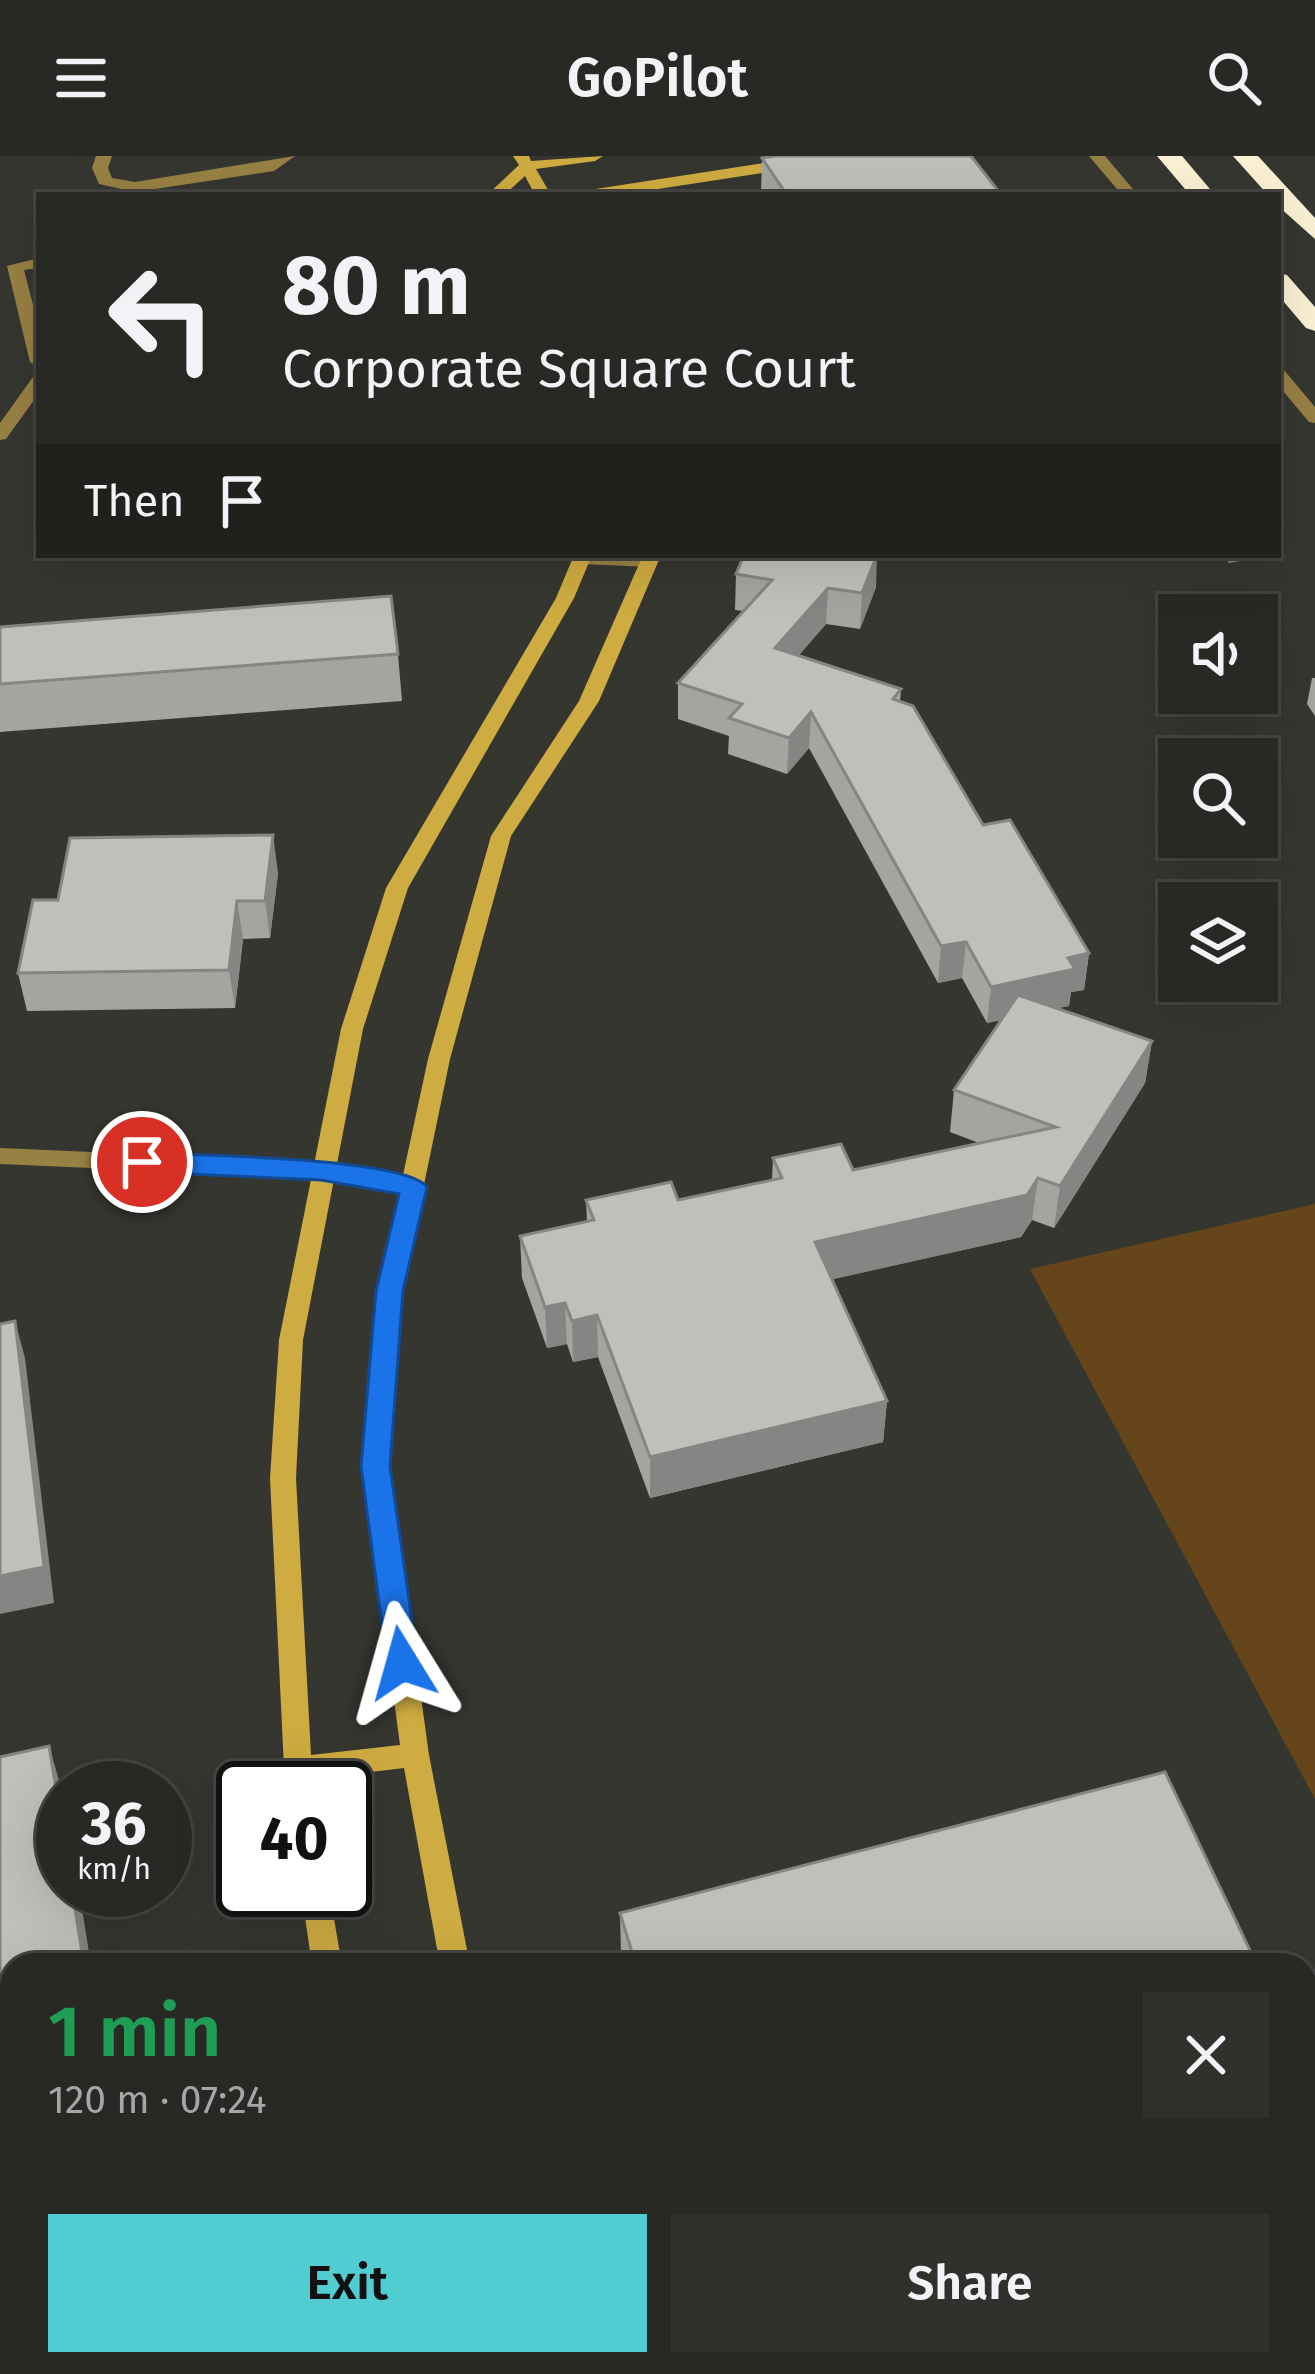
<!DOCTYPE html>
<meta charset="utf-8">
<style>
:root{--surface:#282825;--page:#30302d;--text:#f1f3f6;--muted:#a5a6a7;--line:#444442;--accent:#51ccd1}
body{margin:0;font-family:"Fira Sans",sans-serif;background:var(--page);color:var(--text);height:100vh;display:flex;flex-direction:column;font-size:45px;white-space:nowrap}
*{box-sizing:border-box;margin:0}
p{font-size:39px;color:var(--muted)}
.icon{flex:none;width:66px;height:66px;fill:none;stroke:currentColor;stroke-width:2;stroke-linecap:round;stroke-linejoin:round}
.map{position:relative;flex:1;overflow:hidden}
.side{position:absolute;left:0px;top:1797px;width:1317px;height:423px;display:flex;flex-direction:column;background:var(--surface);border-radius:36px 36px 0 0;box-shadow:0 12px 48px #0002,0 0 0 3px var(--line)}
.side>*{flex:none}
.banner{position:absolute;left:36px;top:36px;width:1245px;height:366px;border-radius:0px;box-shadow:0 12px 48px #0002,0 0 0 3px var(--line);background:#282825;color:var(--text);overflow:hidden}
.buttons{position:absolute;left:1158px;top:438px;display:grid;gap:24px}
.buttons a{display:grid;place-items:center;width:120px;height:120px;border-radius:0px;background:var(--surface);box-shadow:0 12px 48px #0002,0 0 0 3px var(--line);font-size:60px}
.speed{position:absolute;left:36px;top:1605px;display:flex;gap:24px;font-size:60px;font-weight:700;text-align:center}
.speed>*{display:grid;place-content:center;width:156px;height:156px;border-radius:50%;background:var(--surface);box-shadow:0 12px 48px #0002,0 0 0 3px var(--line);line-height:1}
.speed small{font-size:30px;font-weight:400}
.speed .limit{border:6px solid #111;border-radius:18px;background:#fff;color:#111}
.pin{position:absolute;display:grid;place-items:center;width:102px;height:102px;color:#fff;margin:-51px;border:6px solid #fff;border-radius:50%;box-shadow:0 3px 12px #0007}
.me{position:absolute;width:132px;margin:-66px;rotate:352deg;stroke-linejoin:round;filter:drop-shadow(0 0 9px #0008)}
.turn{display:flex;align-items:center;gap:42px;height:252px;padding:0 48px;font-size:54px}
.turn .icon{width:156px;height:156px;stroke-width:2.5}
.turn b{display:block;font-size:84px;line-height:102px}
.then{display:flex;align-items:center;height:114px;padding:0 48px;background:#0003;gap:24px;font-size:45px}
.round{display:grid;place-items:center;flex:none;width:126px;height:126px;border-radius:0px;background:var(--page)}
.overview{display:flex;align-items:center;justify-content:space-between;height:204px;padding:0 48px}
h1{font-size:72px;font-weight:600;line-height:90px;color:#1e9e55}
.cta{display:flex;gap:24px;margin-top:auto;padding:24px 48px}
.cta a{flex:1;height:138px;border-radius:0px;background:var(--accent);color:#111;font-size:48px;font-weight:600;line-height:138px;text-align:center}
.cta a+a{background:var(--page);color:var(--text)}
header{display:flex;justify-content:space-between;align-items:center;height:156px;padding:0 48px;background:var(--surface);font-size:54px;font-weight:600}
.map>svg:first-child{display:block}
.green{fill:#654519}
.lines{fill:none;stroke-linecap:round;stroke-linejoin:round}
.lane{fill:#988144;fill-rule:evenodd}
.street{fill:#988144;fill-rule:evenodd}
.secondary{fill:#cfac41;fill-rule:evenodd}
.highway{fill:#faf0d4;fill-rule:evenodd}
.wall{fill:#a3a5a1}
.shaded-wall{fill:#858683}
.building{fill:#bec0bb;stroke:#858683;stroke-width:3}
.route{fill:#1a73e8;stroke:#114b97;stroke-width:3}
</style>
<header><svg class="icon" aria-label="menu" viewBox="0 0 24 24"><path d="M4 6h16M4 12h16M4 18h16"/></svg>GoPilot<svg class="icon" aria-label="search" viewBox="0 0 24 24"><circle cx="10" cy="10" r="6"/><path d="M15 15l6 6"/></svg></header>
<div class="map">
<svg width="1315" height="2218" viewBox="0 0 1315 2218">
<rect width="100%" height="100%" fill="#363631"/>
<path class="green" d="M1315 1048V1643L1030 1113Z"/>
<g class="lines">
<g class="lane">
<path d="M96 0H112L108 12 112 22 135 26 295 0 274 15 135 36 99 28 92 12Z"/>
<path d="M39 102V112L24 114 39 172V211L30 206 7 110Z"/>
<path d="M39 220V237L6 283 0 284V267L33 221Z"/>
<path d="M575 399H650L659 405 650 411 582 408 575 406Z"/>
</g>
<g class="street">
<path d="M1089 0H1105L1138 39H1122Z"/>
<path d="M1278 213 1284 214 1315 251V267L1309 266 1278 229Z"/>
<path d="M0 992 321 1006 414 1023 426 1031 414 1039 321 1022 0 1008Z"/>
</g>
<g class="secondary">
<path d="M513 0H529L531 5 603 0 595 5 536 13 551 39H535L525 20 504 39H487L519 9Z"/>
<path d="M810 0H848L840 5 619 39H581L589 34Z"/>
<path d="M574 399H592L574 442 408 732 363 873 303 1184 296 1322 311 1599 400 1589 363 1310 378 1135 428 903 491 680 579 545 643 399H661L599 545 511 680 450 903 402 1135 389 1310 429 1599 470 1809H440L404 1612 313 1623V1632H285L270 1322 279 1184 341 873 386 732 556 442Z"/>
<path d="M301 1734H329L342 1809H312Z"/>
<path d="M405 2208H437L440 2218H408Z"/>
<path d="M555 2208H587L591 2218H559Z"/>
</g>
<g class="highway">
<path d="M1157 0H1182L1215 39H1190Z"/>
<path d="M1233 0H1258L1315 62V83L1278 50V39H1268Z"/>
<path d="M1278 117 1287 119 1315 151V175L1306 172 1278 139Z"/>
</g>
</g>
<g class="wall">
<path d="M762 2 999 39H763L761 37Z"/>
<path d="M736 418 876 431 860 473 826 468 798 500 901 533 900 546 983 669 1089 797 1084 834 1071 836 1069 850 1057 852 1152 885 1145 927 1054 1072 1032 1064 1021 1081 832 1123 887 1245 883 1286 650 1342 598 1201 573 1206 567 1188 547 1192 522 1122 520 1080 587 1066 586 1044H678L772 1024 773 1002 853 1014 979 987 950 976 954 934 1001 864 987 867 962 822 938 827 809 592 787 618 728 598 729 580 678 563V527L743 455 735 454Z"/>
<path d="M0 471 398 498 402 545 0 576Z"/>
<path d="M1312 522H1315V560L1307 548Z"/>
<path d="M278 717 270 782 243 783 235 852 27 855 18 817 58 744Z"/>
<path d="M620 1757 1257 1809H624L621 1799Z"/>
</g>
<g class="shaded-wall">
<path d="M877 399 876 431 860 473 862 437Z"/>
<path d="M1229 399H1275L1228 407Z"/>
<path d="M828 432 826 468 774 528 775 492Z"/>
<path d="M811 556 809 592 787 618 789 582Z"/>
<path d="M273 679 278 717 270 782 265 745Z"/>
<path d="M237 745 243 783 235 852 229 814Z"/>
<path d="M966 786 962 822 938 827 941 790Z"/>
<path d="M1089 797 1084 834 1071 836 1069 850 987 867 991 831 1068 802Z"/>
<path d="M1152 885 1145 927 1054 1072 1060 1030Z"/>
<path d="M1038 1022 1032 1064 1021 1081 812 1128 815 1086Z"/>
<path d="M565 1147 567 1188 547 1192 545 1151Z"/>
<path d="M597 1159 598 1201 573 1206 572 1165Z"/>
<path d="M15 1165 25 1202 54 1447 0 1458V1420Z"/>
<path d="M887 1245 883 1286 650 1342V1301Z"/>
<path d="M49 1590 63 1638V1675Z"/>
<path d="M72 1734H79L91 1809H84Z"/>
<path d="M12 2024V2067L0 2071V2028Z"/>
</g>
<g class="building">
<path d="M775 0H971L1000 37 985 39H787L762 2Z"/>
<path d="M744 399H877L862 437 828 432 775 492 901 533 893 543 913 550 983 669 1010 664 1089 797 1068 802 1075 813 991 831 966 786 941 790 811 556 789 582 729 562 742 548 678 527 772 424 736 418Z"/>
<path d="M391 440 398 498 0 528V471Z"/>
<path d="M273 679 265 745H237L229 814 18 817 33 744H58L70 682Z"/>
<path d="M1018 839 1152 885 1060 1030 1038 1022 1027 1039 815 1086 887 1245 650 1301 597 1159 572 1165 565 1147 545 1151 520 1080 594 1064 586 1044 671 1026 678 1044 782 1022 773 1002 841 988 853 1014 1056 971 954 934Z"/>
<path d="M15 1165 44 1411 0 1420V1168Z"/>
<path d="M49 1590 63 1675V1734H72L84 1809H12V2024L0 2028V1601Z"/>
<path d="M1165 1616 1257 1809H636L620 1757Z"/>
</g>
<path class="route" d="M142 997C188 999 405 1001 427 1031L403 1135 390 1310 418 1507 413 1516 402 1520 387 1507 361 1310 376 1135 399 1038 321 1024 142 1016 128 1006Z"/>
</svg>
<div class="buttons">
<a><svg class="icon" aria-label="sound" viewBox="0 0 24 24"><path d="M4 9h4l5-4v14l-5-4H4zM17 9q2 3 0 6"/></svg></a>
<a><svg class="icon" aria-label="search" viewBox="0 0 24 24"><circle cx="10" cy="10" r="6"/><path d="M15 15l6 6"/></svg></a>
<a><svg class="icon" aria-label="layers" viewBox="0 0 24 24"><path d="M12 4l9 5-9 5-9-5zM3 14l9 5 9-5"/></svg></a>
</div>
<div class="speed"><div>36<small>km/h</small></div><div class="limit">40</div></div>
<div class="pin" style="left:142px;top:1006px;background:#d93025"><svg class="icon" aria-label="arrive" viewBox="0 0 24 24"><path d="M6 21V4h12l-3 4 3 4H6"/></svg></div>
<svg class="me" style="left:402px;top:1507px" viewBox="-20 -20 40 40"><path d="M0-17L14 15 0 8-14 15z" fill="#1a73e8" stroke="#fff" stroke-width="4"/></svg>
<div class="banner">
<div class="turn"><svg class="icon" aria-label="left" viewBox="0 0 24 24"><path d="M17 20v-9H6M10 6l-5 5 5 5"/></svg><div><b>80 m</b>Corporate Square Court</div></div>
<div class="then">Then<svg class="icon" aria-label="arrive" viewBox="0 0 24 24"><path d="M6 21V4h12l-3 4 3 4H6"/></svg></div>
</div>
<section class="side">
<div class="overview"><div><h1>1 min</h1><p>120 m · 07:24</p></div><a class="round"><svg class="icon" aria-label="close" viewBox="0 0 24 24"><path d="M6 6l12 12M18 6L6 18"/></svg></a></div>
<div class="cta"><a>Exit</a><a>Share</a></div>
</section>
</div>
